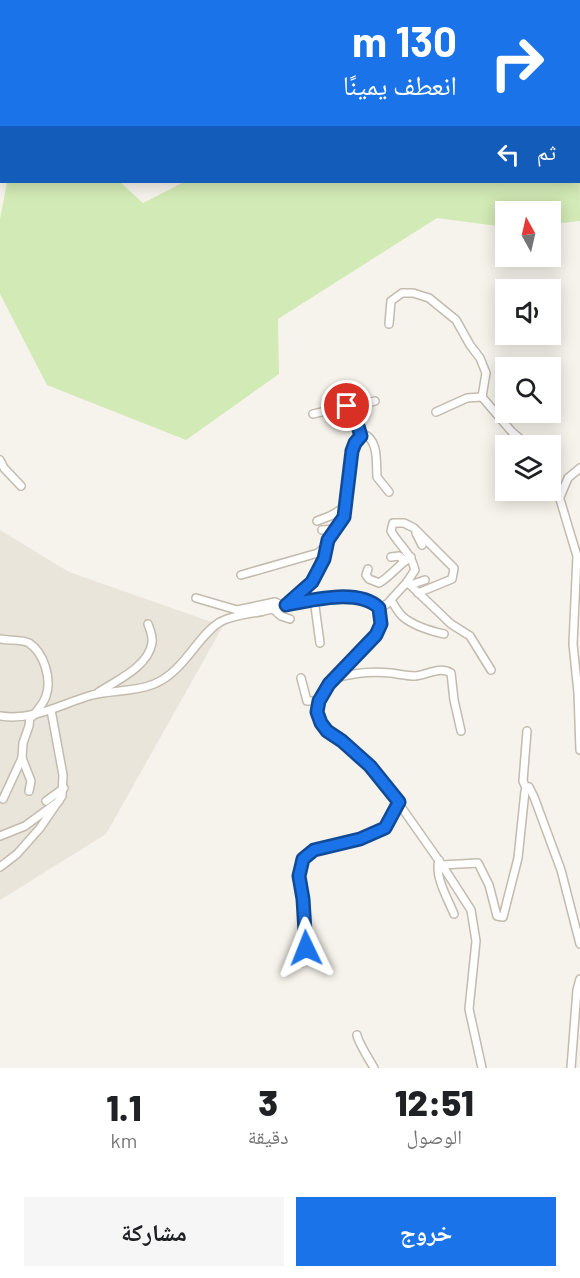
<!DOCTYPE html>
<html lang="ar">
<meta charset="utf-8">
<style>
:root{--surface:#fff;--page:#f6f6f6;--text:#202124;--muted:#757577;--accent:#1a73e8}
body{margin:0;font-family:Barlow,"Noto Naskh Arabic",sans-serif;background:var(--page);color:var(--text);direction:rtl;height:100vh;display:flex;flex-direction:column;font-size:22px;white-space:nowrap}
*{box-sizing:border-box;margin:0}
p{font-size:20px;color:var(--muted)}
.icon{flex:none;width:33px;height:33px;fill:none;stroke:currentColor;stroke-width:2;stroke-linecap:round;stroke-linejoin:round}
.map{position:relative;height:1068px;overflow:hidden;direction:ltr}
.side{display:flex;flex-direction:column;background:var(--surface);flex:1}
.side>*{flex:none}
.hud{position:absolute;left:0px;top:0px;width:580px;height:183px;box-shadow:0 3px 15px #0003;direction:rtl;background:#1a73e8;color:#fff;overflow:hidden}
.needle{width:39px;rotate:352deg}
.buttons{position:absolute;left:495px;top:201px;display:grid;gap:12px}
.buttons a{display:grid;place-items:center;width:66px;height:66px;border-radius:0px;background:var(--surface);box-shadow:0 3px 15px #0003;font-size:30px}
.pin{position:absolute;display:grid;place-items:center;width:51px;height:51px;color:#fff;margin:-26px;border:3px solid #fff;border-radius:50%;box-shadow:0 2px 6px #0007}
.me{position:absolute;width:66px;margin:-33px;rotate:358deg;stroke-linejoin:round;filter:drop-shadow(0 0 4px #0008)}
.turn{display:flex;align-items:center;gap:21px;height:126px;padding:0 24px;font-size:27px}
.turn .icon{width:78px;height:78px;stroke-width:2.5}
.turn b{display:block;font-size:42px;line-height:51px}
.then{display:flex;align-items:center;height:57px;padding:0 24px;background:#0003;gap:12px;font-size:22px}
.eta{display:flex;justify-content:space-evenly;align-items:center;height:102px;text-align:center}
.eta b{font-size:36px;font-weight:800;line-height:42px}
.cta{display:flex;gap:12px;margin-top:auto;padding:12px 24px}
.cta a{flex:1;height:69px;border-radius:0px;background:var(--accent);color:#fff;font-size:24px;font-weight:800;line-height:69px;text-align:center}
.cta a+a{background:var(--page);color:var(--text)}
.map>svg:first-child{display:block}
.residential{fill:#eae5da}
.green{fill:#d2eab5}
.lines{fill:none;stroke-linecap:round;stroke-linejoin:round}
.minor-casing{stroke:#c2bbae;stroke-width:10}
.minor{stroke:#fff;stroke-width:7}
.route-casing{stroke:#114b97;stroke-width:15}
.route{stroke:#1a73e8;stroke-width:10}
</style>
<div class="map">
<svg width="580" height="1068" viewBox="0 0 580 1068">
<rect width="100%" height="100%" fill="#f6f3ec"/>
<path class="residential" d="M0 530 69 572 223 626 106 834 0 900Z"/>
<path class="green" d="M579 54 580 221 551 224 550 212H506L505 227 437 218 278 319 279 374 186 440 47 385 0 294V219L7 182H120L143 203 184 182H579Z"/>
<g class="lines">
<g class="minor-casing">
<g id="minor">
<path d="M283 2 286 0"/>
<path d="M389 324 391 301 402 293H413L429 298 456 320 470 345 480 358 486 373 482 397 512 432 529 446"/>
<path d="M352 407 375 401"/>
<path d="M335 409 344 391"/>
<path d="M436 412 467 398 482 397"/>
<path d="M313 414 347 406 352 407 361 436"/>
<path d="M0 460 4 468 21 486"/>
<path d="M550 466 577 556 573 644 578 693 580 750"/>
<path d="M560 497 568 478 580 468"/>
<path d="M317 521 330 516 345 507"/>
<path d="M322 530 336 529"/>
<path d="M416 533 422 545"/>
<path d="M391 557 399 556 405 561"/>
<path d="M368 569 366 575 369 579 379 583C391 576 399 564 411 557"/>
<path d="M241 575 318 553 326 546"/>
<path d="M407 582 415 570C411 553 399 545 391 531L393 523H404L414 528 454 568 452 579 418 593"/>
<path d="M410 585 425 580"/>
<path d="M196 598 237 610 275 602 283 606"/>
<path d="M314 599 320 643"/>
<path d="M391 600C394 605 398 612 402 616 412 625 431 631 444 634"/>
<path d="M288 604 312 582 324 559 329 540 344 517 352 451 355 443 363 434C379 439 376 463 377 477L389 492"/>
<path d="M379 608 387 604 407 582 451 624 470 636 491 670"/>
<path d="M273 609 281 616 290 619"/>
<path d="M0 639C8 641 22 639 29 643 44 653 52 679 46 696 44 703 38 709 33 716"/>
<path d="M301 678 307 701H319"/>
<path d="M335 678C353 673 373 671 391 673 399 674 407 676 415 676 427 675 439 666 451 673L454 700 461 731"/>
<path d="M99 692C117 680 148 667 152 643 153 637 150 629 148 624"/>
<path d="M0 716C34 721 61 704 92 695 112 690 135 692 154 684 184 672 197 636 220 622 233 615 250 614 264 611 289 605 395 574 379 629L329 684 319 701 318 717 327 731 361 758 383 781 442 865 471 910 476 941 469 1009 482 1068"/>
<path d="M22 758 31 781 29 791"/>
<path d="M526 788 523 781 527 731"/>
<path d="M3 799 22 758 23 743 29 726 30 716"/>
<path d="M46 801 64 788"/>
<path d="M0 836 25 826 59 801"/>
<path d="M439 860C434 876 448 899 454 914"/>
<path d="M442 865 478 863 489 885 497 916 503 917 518 858 525 791 529 787 534 797 561 870 580 944"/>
<path d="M0 867 17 854 40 828 62 796 63 775 51 710"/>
<path d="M301 963C318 943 291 884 303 860 310 844 365 842 383 829 390 824 393 810 399 802"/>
<path d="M357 1035C358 1042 370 1061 374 1068"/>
<path d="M571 1068 577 990 580 979"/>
</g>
</g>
<use href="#minor" class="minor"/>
</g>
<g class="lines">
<g class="route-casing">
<path id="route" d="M306 948 303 899 299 876 303 859 314 850 360 839 385 828 399 802 370 766 342 741 327 731 321 723 317 712 319 701 329 684 376 635 381 624 379 608C359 588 311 600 286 605L312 582 324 559 328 540 344 517 352 451 355 443 361 436 352 407 347 406"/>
</g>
<use href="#route" class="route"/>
</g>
</svg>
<div class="buttons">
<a><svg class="needle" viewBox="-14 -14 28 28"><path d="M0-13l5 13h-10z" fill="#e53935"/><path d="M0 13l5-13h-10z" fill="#757577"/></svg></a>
<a><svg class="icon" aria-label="sound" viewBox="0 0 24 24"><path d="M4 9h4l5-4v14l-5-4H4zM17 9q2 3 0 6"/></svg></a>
<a><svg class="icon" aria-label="search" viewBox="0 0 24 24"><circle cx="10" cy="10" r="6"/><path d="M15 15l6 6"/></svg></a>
<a><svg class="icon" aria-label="layers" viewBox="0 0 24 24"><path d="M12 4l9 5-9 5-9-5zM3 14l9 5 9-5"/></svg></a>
</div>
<div class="pin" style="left:347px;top:406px;background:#d93025"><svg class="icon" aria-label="arrive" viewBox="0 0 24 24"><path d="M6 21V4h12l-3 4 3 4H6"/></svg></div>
<svg class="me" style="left:306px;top:948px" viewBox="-20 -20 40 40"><path d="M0-17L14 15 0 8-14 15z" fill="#1a73e8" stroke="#fff" stroke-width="4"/></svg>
<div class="hud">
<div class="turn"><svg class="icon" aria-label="right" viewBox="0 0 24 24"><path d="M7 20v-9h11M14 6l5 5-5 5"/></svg><div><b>130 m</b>انعطف يمينًا</div></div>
<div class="then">ثم<svg class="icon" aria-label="left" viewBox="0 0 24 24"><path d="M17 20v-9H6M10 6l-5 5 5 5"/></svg></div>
</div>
</div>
<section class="side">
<div class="eta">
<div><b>12:51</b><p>الوصول</p></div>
<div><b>3</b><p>دقيقة</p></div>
<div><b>1.1</b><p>km</p></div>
</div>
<div class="cta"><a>خروج</a><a>مشاركة</a></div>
</section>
